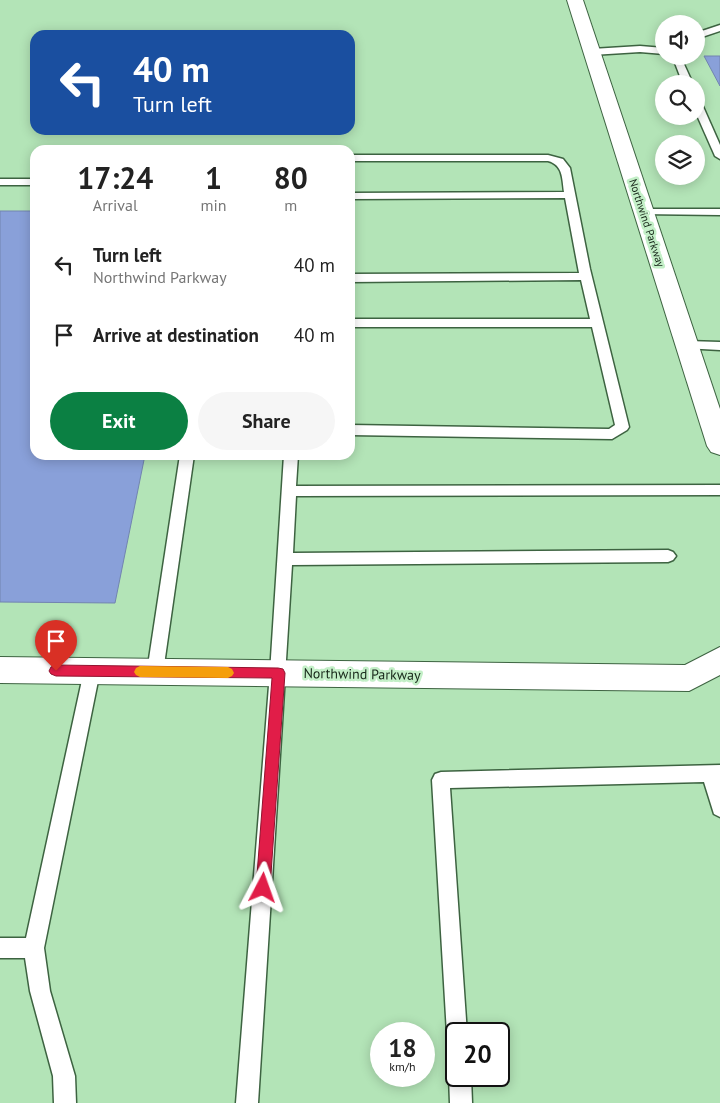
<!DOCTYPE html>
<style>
:root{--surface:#fff;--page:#f6f6f6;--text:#222;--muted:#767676;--accent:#0b8043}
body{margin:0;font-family:"PT Sans",sans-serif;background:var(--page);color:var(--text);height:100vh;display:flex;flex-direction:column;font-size:19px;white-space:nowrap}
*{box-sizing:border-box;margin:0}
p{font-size:16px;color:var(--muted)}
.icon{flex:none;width:28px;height:28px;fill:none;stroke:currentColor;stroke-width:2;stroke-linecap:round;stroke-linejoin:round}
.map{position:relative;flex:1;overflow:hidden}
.drawer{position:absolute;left:30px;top:145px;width:325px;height:315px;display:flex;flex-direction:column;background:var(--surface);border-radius:15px;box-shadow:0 2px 12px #0003}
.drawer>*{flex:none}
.banner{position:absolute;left:30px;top:30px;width:325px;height:105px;border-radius:15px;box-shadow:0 2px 12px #0003;background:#1a4fa0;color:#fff;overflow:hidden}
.controls{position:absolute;left:655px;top:15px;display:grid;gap:10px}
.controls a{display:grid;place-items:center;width:50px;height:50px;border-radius:50%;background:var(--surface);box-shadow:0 2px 12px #0003;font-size:25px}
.speed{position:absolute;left:370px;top:1022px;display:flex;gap:10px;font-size:25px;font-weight:700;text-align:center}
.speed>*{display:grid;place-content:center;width:65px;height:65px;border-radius:50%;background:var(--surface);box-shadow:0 2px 12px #0003;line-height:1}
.speed small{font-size:12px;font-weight:400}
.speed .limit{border:2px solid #111;border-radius:8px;background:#fff;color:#111}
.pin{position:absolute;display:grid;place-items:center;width:42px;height:42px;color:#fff;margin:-51px -21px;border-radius:50% 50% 50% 0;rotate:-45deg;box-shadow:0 0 5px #0007}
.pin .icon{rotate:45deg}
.me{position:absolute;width:55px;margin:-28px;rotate:4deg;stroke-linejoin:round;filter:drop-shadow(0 0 4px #0008)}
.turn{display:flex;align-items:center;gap:18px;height:105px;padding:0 20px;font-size:22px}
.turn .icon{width:65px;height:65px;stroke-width:2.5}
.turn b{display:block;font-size:35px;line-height:42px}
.eta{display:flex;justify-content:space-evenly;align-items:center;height:85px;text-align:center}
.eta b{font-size:30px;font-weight:700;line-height:35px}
.primary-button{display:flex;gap:10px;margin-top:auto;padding:10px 20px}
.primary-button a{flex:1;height:58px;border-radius:30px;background:var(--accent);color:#fff;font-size:20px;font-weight:700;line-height:58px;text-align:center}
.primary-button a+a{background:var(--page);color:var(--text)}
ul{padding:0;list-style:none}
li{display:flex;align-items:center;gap:15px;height:70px;padding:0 20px}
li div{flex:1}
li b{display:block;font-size:19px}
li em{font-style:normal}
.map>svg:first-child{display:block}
.built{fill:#b3e4b7;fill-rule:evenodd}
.building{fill:#89a0d9;stroke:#7284b0}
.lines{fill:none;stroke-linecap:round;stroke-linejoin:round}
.service-casing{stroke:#3d6341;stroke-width:3}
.minor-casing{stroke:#3d6341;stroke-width:2}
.service{fill:#fff;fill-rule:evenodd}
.minor{fill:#fff;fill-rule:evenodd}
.route{fill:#e11d48;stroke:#92132f}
.slow{fill:#f59e0b}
.labels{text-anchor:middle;stroke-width:5;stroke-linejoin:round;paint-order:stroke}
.far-street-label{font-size:11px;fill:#172719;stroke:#c3efc7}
.street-label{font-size:14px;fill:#172719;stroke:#c3efc7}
</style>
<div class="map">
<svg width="720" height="1103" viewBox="0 0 720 1103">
<rect width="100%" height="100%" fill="#c3efc7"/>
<path class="built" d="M0 0H720V1103H0ZM664 24H696V56H664ZM35 35H350V130H35ZM664 84H696V116H664ZM664 144H696V176H664ZM35 150H350V455H35ZM381 1034H424V1076H381ZM456 1034H499V1076H456Z"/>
<g class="building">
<path d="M704 56H720V86Z"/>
<path d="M0 211H35V455H145L115 603 0 602Z"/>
</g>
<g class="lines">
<g class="service-casing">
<g id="service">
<path d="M720 25V31L696 39V33Z"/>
<path d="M640 46 664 48V54L640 52 592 55 588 52 592 49Z"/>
<path d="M669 56H678L683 62 693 84H683L675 63Z"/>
<path d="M696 99 701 102 720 145V159L715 156 696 113Z"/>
<path d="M350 155H548L563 159 570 168 590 269 629 427 627 430 612 439 350 435V425L609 429 615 425 592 327H350V319H590L581 280 350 282V274L579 273 565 198 350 199V193L564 192C562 178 563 165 548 161H350Z"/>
<rect x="0" y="179" width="35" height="6"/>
<path d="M644 209H720V215L640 214 639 212Z"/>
<path d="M687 341 720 342V350L683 348 681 345Z"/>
<path d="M180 455H194L163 672 161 677 155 679 149 677 147 672Z"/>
<path d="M284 455H298L296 486 720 485V495L296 496 293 553 668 550 673 552 676 556 673 560 668 562 292 565 258 1103H236L270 673Z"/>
<path d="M92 664 98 666 100 671 44 948 50 991 75 1076 76 1103H54L53 1076 30 991 25 958H0V938H26L84 671 86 666Z"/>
<path d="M720 765V817L714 814 704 782 450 788 467 1034H456V1044L450 1041 447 1034 432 780 435 774 441 772Z"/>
<path d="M456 1067V1076H471L472 1103H450L449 1076 452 1068Z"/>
</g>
</g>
<g class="minor-casing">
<g id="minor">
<path d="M567 0H583L720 409V455L711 452 707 446Z"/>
<path d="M720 647V675L689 691 0 683V657L685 665Z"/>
</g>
</g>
<use href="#service" class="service"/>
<use href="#minor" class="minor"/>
</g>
<path class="route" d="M56 665 278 668 283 669 285 673 270 888 268 893 263 895 258 893 256 888 272 678 56 676 51 674 49 671 51 667Z"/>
<path class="slow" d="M140 666 228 667 232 669 234 673 232 676 228 678 140 677 136 675 134 672 136 668Z"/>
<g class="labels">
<g class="far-street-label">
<text transform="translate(647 223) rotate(72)" y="4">Northwind Parkway</text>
</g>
<g class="street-label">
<text transform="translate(362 674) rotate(1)" y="5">Northwind Parkway</text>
</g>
</g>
</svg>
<div class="controls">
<a><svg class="icon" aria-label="sound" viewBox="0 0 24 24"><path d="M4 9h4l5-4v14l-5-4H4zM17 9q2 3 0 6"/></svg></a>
<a><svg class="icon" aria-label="search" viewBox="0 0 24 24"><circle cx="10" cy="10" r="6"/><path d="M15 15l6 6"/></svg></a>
<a><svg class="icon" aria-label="layers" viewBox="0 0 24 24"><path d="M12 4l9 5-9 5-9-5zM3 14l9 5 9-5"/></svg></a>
</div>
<div class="speed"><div>18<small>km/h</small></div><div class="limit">20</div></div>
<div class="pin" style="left:56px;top:671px;background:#d93025"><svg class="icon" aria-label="arrive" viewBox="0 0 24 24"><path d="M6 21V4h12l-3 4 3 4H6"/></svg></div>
<svg class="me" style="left:263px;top:888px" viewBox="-20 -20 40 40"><path d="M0-17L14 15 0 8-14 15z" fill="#e11d48" stroke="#fff" stroke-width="4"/></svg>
<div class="banner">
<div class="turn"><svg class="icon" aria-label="left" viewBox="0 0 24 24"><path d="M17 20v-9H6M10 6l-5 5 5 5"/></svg><div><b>40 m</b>Turn left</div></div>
</div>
<section class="drawer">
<div class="eta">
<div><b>17:24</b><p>Arrival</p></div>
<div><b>1</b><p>min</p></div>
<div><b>80</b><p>m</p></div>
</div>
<ul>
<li><svg class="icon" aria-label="left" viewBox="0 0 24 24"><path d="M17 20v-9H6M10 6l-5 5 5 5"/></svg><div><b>Turn left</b><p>Northwind Parkway</p></div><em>40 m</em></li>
<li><svg class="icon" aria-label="arrive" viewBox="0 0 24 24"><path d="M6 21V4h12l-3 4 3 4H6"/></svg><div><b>Arrive at destination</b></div><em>40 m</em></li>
</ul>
<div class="primary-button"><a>Exit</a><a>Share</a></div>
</section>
</div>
